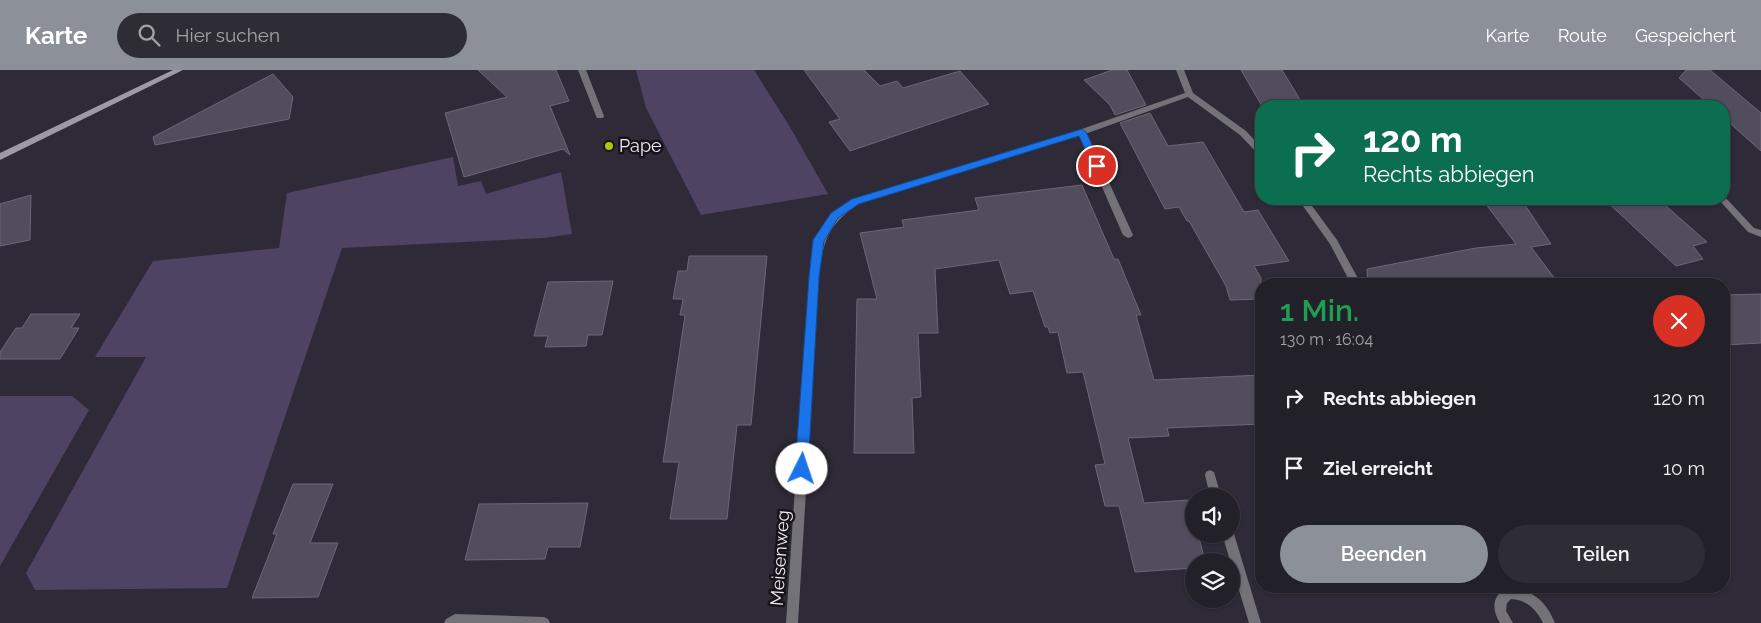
<!DOCTYPE html>
<html lang="de">
<meta charset="utf-8">
<style>
:root{--surface:#222029;--page:#2e2d35;--text:#f1f3f6;--muted:#a2a3a8;--line:#3f3e46;--accent:#8c9099}
body{margin:0;font-family:Raleway,sans-serif;background:var(--page);color:var(--text);height:100vh;display:flex;flex-direction:column;font-size:19px;white-space:nowrap}
*{box-sizing:border-box;margin:0}
p{font-size:16px;color:var(--muted)}
.icon{flex:none;width:28px;height:28px;fill:none;stroke:currentColor;stroke-width:2;stroke-linecap:round;stroke-linejoin:round}
.map{position:relative;flex:1;overflow:hidden}
.details{position:absolute;left:1255px;top:208px;width:475px;height:315px;display:flex;flex-direction:column;background:var(--surface);border-radius:20px;box-shadow:0 1px 4px #0004,0 0 0 1px var(--line)}
.details>*{flex:none}
.banner{position:absolute;left:1255px;top:30px;width:475px;height:105px;border-radius:20px;box-shadow:0 1px 4px #0004,0 0 0 1px var(--line);background:#0b6e4f;color:#fff;overflow:hidden}
.controls{position:absolute;left:1185px;top:418px;display:grid;gap:10px}
.controls a{display:grid;place-items:center;width:55px;height:55px;border-radius:50%;background:var(--surface);box-shadow:0 1px 4px #0004,0 0 0 1px var(--line);font-size:25px}
.pin{position:absolute;display:grid;place-items:center;width:42px;height:42px;color:#fff;margin:-21px;border:2px solid #fff;border-radius:50%;box-shadow:0 1px 5px #0007}
.me{position:absolute;width:55px;margin:-28px;rotate:4deg;stroke-linejoin:round;filter:drop-shadow(0 0 4px #0008)}
.turn{display:flex;align-items:center;gap:18px;height:105px;padding:0 25px;font-size:22px}
.turn .icon{width:65px;height:65px;stroke-width:2.5}
.turn b{display:block;font-size:35px;line-height:42px}
.round{display:grid;place-items:center;flex:none;width:52px;height:52px;border-radius:26px;background:var(--page)}
.overview{display:flex;align-items:center;justify-content:space-between;height:85px;padding:0 25px}
h1{font-size:30px;font-weight:600;line-height:38px;color:#1e9e55}
.action{display:flex;gap:10px;margin-top:auto;padding:10px 25px}
.action a{flex:1;height:58px;border-radius:30px;background:var(--accent);color:#fff;font-size:20px;font-weight:600;line-height:58px;text-align:center}
.action a+a{background:var(--page);color:var(--text)}
ul{padding:0;list-style:none}
li{display:flex;align-items:center;gap:15px;height:70px;padding:0 25px}
li div{flex:1}
li b{display:block;font-size:19px}
li em{font-style:normal}
header{display:flex;align-items:center;gap:30px;box-sizing:border-box;height:70px;padding:0 25px;background:var(--accent);color:#fff}
header strong{font-size:24px}
nav{display:flex;gap:28px;margin-inline-start:auto;font-size:18px}
.search{width:350px;height:45px;background:var(--page);display:flex;align-items:center;gap:12px;box-sizing:border-box;padding:0 18px;border-radius:28px;color:var(--muted);font-size:19px}
.map>svg:first-child{display:block}
.green{fill:#4e4363}
.building{fill:#524d5c;stroke:#6b6776}
.lines{fill:none;stroke-linecap:round;stroke-linejoin:round}
.lane{fill:#747279;fill-rule:evenodd}
.street{fill:#747279;fill-rule:evenodd}
.secondary{fill:#9d9aa5;fill-rule:evenodd}
.route{fill:#1a73e8;stroke:#114b97}
.poi-dot{fill:#adc60e;stroke:#16141a;stroke-width:2}
.labels{text-anchor:middle;stroke-width:5;stroke-linejoin:round;paint-order:stroke}
.poi-label{font-size:18px;fill:#efecf5;stroke:#16141a;text-anchor:start}
.street-label{font-size:18px;fill:#efecf5;stroke:#16141a}
</style>
<header>
<strong>Karte</strong>
<div class="search"><svg class="icon" aria-label="search" viewBox="0 0 24 24"><circle cx="10" cy="10" r="6"/><path d="M15 15l6 6"/></svg>Hier suchen</div>
<nav><a>Karte</a><a>Route</a><a>Gespeichert</a></nav>
</header>
<div class="map">
<svg width="1761" height="553" viewBox="0 0 1761 553">
<rect width="100%" height="100%" fill="#2e2a37"/>
<g class="green">
<path d="M636 0H754L790 57 828 124 701 145 646 38Z"/>
<path d="M453 87 458 116 481 111 486 124 561 102 572 164 544 168 342 178 227 518 35 520 26 503 146 287H95L153 191 279 178 287 123Z"/>
<path d="M0 326H72L89 340 0 496Z"/>
</g>
<g class="building">
<path d="M478 0H556L569 31 550 36 570 85 563 79 464 107 445 43 507 27Z"/>
<path d="M804 0H864L880 16 897 11 903 18 960 1 989 34 850 81 829 52 840 49Z"/>
<path d="M1112 0H1127L1146 35 1115 45 1110 35 1084 10Z"/>
<path d="M1241 0H1282L1304 36H1262Z"/>
<path d="M1686 0H1710L1761 43V81L1724 48V36H1711L1679 8Z"/>
<path d="M273 4 293 27 289 49 155 75 153 67Z"/>
<path d="M1150 43 1168 76 1203 72 1244 142 1258 140 1289 191 1254 196 1261 208V229L1230 230 1226 216 1189 151H1187L1179 137 1165 139 1120 53Z"/>
<path d="M1082 115 1114 189H1118L1141 245H1136L1154 310 1261 305V354L1167 358 1169 366 1128 368 1144 433 1188 430 1194 450V464H1198L1205 491H1194V498L1135 502 1119 436H1105L1095 395 1105 394 1083 302 1067 303 1058 262 1050 263 1048 257H1045L1033 221 1010 224 999 190 935 199 938 263H918L921 327 912 328 914 383H854L857 229H877L860 163 904 157 902 150 979 140 975 128Z"/>
<path d="M31 125 30 170 0 176V134Z"/>
<path d="M1482 129H1521L1551 174 1531 177 1559 214H1368L1367 199 1476 178 1516 174Z"/>
<path d="M1604 129H1658L1707 172 1693 176 1703 189 1676 196Z"/>
<path d="M689 186H767L751 355H737L727 449H670L679 392H663L685 245H680L683 229H673L678 201H687Z"/>
<path d="M613 211 602 265H588L586 276 545 277 548 266H534L548 212Z"/>
<path d="M1761 224V273L1724 275V225Z"/>
<path d="M31 244H80L71 258H79L60 289H0V282L16 258H22Z"/>
<path d="M293 414H333L310 473H338L318 527 252 528 277 464H273Z"/>
<path d="M588 433 580 477H548L545 489 465 490 479 434Z"/>
</g>
<g class="lines">
<g class="lane">
<path d="M578 0H586L604 46 603 48H597L596 46Z"/>
<path d="M1082 59 1086 62 1133 165 1131 167 1128 168 1123 165 1078 62Z"/>
<path d="M1210 400 1214 402 1221 426H1210L1205 405 1206 402Z"/>
<path d="M1231 460 1234 464 1261 553H1249L1222 464H1231Z"/>
</g>
<g class="street">
<path d="M1176 0H1184L1193 23 1246 61 1261 77V85L1258 84 1240 65 1188 27 1085 64 859 133C827 157 824 168 819 207L798 553H786L809 207C815 166 819 153 853 129L1079 60 1185 23Z"/>
<path d="M1636 29 1639 30 1644 36H1636L1632 32Z"/>
<path d="M1724 126 1754 158 1761 160V167L1748 162 1720 131 1719 129H1724Z"/>
<path d="M1298 129H1307L1337 170 1361 214H1351L1330 174Z"/>
<path d="M1509 517C1533 520 1546 531 1555 553H1543C1536 539 1527 530 1511 529L1507 533 1506 541 1513 553H1500C1491 539 1492 524 1509 517Z"/>
<path d="M455 544 544 547 548 549 550 553H444L446 549Z"/>
</g>
<path class="secondary" d="M173 0H183L0 90V83Z"/>
</g>
<path class="route" d="M1082 59 1086 62 1102 96 1100 99H1094L1079 66 859 134 838 148 824 171 819 207 808 399 802 405 797 403 795 399 809 207 813 170 831 143 852 129Z"/>
<circle class="poi-dot" cx="609" cy="76" r="5"/>
<g class="labels">
<g class="poi-label">
<text x="619" y="82">Pape</text>
</g>
<g class="street-label">
<text transform="translate(780 488) rotate(-86)" y="6">Meisenweg</text>
</g>
</g>
</svg>
<div class="controls">
<a><svg class="icon" aria-label="sound" viewBox="0 0 24 24"><path d="M4 9h4l5-4v14l-5-4H4zM17 9q2 3 0 6"/></svg></a>
<a><svg class="icon" aria-label="layers" viewBox="0 0 24 24"><path d="M12 4l9 5-9 5-9-5zM3 14l9 5 9-5"/></svg></a>
</div>
<div class="pin" style="left:1097px;top:96px;background:#d93025"><svg class="icon" aria-label="arrive" viewBox="0 0 24 24"><path d="M6 21V4h12l-3 4 3 4H6"/></svg></div>
<svg class="me" style="left:802px;top:399px" viewBox="-20 -20 40 40"><circle r="19" fill="#fff"/><path d="M0-13L10 11 0 6-10 11z" fill="#1a73e8"/></svg>
<div class="banner">
<div class="turn"><svg class="icon" aria-label="right" viewBox="0 0 24 24"><path d="M7 20v-9h11M14 6l5 5-5 5"/></svg><div><b>120 m</b>Rechts abbiegen</div></div>
</div>
<section class="details">
<div class="overview"><div><h1>1 Min.</h1><p>130 m · 16:04</p></div><a class="round" style="background:#d93025;color:#fff"><svg class="icon" aria-label="close" viewBox="0 0 24 24"><path d="M6 6l12 12M18 6L6 18"/></svg></a></div>
<ul>
<li><svg class="icon" aria-label="right" viewBox="0 0 24 24"><path d="M7 20v-9h11M14 6l5 5-5 5"/></svg><div><b>Rechts abbiegen</b></div><em>120 m</em></li>
<li><svg class="icon" aria-label="arrive" viewBox="0 0 24 24"><path d="M6 21V4h12l-3 4 3 4H6"/></svg><div><b>Ziel erreicht</b></div><em>10 m</em></li>
</ul>
<div class="action"><a>Beenden</a><a>Teilen</a></div>
</section>
</div>
